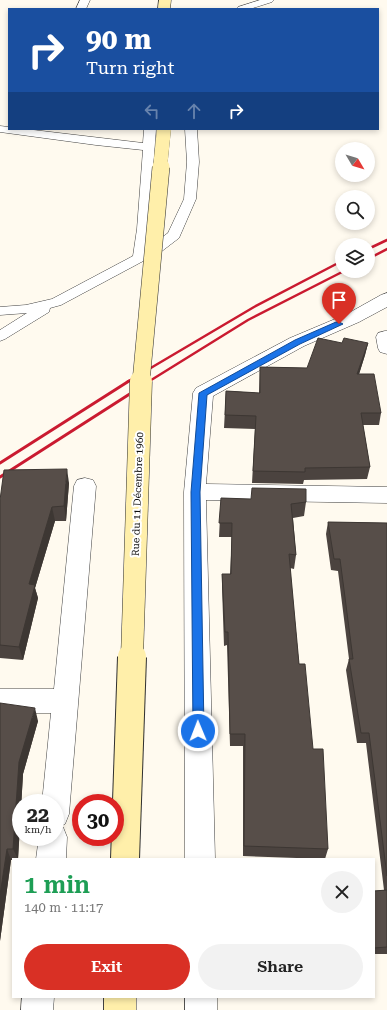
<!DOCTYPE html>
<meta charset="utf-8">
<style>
:root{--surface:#fff;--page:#f2f2f2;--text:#222;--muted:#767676;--accent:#d93025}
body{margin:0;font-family:"Roboto Serif",serif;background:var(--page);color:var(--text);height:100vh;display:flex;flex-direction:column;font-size:15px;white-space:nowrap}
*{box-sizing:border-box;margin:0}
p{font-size:13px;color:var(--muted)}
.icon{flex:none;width:22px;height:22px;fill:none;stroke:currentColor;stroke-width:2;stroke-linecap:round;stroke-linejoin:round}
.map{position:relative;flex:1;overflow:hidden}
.panel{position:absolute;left:12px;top:858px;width:363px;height:140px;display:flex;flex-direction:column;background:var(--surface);border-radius:0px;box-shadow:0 2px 6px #0003}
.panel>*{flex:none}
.hud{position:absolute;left:8px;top:8px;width:371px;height:122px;border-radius:0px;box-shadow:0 2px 6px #0003;background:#1a4fa0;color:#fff;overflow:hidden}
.needle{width:26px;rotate:128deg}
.buttons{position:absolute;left:335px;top:142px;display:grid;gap:8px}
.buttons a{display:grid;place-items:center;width:40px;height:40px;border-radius:50%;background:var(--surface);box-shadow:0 2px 6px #0003;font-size:20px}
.speed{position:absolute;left:12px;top:794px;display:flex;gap:8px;font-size:20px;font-weight:700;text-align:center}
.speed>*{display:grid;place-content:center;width:52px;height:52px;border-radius:50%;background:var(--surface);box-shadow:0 2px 6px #0003;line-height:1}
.speed small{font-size:10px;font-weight:400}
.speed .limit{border:6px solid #d22;background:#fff;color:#111}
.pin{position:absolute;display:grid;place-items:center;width:34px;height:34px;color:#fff;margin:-41px -17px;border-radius:50% 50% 50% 0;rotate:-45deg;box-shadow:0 0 4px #0007}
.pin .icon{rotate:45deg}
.me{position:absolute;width:44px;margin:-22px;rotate:359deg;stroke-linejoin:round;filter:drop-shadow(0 0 3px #0008)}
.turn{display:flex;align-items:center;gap:14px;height:84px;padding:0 12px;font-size:18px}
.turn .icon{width:52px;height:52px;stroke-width:2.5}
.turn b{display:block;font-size:28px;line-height:34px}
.lanes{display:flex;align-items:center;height:38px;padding:0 12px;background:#0003;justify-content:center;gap:20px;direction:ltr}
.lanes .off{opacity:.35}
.round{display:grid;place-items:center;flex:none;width:42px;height:42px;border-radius:21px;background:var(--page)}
.headline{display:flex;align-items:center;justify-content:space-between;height:68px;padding:0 12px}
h1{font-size:24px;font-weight:600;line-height:30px;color:#1e9e55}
.primary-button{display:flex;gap:8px;margin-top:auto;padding:8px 12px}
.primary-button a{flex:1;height:46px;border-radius:24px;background:var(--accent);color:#fff;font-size:16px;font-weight:600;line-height:46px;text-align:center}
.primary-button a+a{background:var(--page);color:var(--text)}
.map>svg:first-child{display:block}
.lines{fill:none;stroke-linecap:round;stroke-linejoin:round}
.lane-casing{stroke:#414141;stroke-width:1}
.street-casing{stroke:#414141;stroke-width:1}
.secondary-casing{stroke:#303030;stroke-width:1}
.lane{fill:#fff;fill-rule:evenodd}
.street{fill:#fff;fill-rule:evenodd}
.secondary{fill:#ffefaa;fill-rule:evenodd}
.rail-far1{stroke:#ca1a30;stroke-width:2.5}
.rail{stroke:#ca1a30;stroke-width:3}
.secondary-bridge-far3-casing{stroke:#303030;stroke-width:14;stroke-linecap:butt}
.secondary-bridge-far2-casing{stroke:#303030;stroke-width:18;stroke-linecap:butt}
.secondary-bridge-far1-casing{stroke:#303030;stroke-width:23;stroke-linecap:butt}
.secondary-bridge-casing{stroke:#303030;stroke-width:30;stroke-linecap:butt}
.secondary-bridge-far3{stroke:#ffefaa;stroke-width:14}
.secondary-bridge-far2{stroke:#ffefaa;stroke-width:17}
.secondary-bridge-far1{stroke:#ffefaa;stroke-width:22}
.secondary-bridge{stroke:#ffefaa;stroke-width:28}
.wall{fill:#4b433f}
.shaded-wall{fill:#3d3733}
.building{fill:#574e49;stroke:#3d3733}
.route{fill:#1a73e8;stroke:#114b97}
.labels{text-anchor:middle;stroke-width:4;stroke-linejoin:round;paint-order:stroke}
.street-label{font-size:10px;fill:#0e0e0e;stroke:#fff}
</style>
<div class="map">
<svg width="387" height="1010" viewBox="0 0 387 1010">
<rect width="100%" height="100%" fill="#fffaef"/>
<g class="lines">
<g class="lane-casing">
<g id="lane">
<path d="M80 0H90L86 9H76Z"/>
<path d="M260 0H274L272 2 250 9H236L238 7Z"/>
<path d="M0 126 9 127V129H25L143 143 144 129H156L147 248 168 233 184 199 187 162 185 129H197L199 162 196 199 179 238 162 251 61 305 50 308 49 312 5 339 0 341V330L27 313 0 315V307L26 305 52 299 133 256 137 229 143 150 96 145 0 132Z"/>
</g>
</g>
<g class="street-casing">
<g id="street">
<path d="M387 293V307L359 322 304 346 213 396 206 484 387 487V503L206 500 215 859H185L184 492 193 393 196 388 290 338 347 314 381 295Z"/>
<path d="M385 331H387V354L380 352 378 348 376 337 378 333Z"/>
<path d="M85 478 93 480 96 486 69 814 65 824 60 826 63 827 67 837 66 859H36L39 837H55V803H42L51 713H0V689H54L74 486 77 480Z"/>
<path d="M22 997H54L53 1010H21Z"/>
<rect x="185" y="997" width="32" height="13"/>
</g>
</g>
<g class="secondary-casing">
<g id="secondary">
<path d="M159 0H171L170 9H158Z"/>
<rect x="104" y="997" width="32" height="13"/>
</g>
</g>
<use href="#lane" class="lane"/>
<use href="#street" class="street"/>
<use href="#secondary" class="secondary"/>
<g class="rail-far1">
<path d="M368 249 387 240"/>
<path d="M368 259 387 249"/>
<path d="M127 382 254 307 342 261"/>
<path d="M148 382 248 320 344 271"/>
</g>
<g class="rail">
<path d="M0 463 129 381"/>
<path d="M0 477 150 381"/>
</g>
<g class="secondary-bridge-far3-casing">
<path id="secondary-bridge-far3" d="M160 168 164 129"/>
</g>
<g class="secondary-bridge-far2-casing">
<path id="secondary-bridge-far2" d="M141 382 161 167"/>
</g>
<g class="secondary-bridge-far1-casing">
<path id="secondary-bridge-far1" d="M132 658 141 381"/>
</g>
<g class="secondary-bridge-casing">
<path id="secondary-bridge" d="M125 859 132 657"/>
</g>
<use href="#secondary-bridge-far3" class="secondary-bridge-far3"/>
<use href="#secondary-bridge-far2" class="secondary-bridge-far2"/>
<use href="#secondary-bridge-far1" class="secondary-bridge-far1"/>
<use href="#secondary-bridge" class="secondary-bridge"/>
</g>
<g class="wall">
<path d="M342 343H368L365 355 359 374 381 413 379 425H363L370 467 367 479 304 480 303 484 252 483 255 429 224 428 226 391 259 393 260 367 307 368Z"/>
<path d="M69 483 66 521H55L35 588 38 598 23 660 0 658V500Z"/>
<path d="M221 498 306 502 304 516 293 518 296 555 294 569 290 568 299 664 328 849 325 859 243 856V746H230L227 645 224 646 222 587V574H230L232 537H219Z"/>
<path d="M328 522 387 523V954H374V891L384 890 366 743H357L346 670 349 659 338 571 331 570 326 534Z"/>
<path d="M0 703 38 721 23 774 18 859H13V860H11L0 941Z"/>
</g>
<g class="shaded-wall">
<path d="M368 343 365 355 355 387 357 374Z"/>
<path d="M67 469 69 483 66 521 64 506Z"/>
<path d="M52 507 55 521 35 588 38 598 23 660 19 647 29 584Z"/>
<path d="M35 708 38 721 23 774 18 859 13 849 19 762Z"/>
<path d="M7 849 11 860 0 941V895Z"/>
</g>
<g class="building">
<path d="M318 338 342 343 344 338 368 343 357 374H374L381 413H361L370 467 305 468V472L253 471 256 416 225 415 226 391 260 393V367L307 368Z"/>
<path d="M67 469 64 506 52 507 29 584 35 585 19 647 0 645V500L4 470Z"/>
<path d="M252 488 306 489V502L291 504 296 555 289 554 299 664H305L313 749H323L328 849 244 846 245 734H230L228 632H225L222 574H231L232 523H219L221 498 251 499Z"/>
<path d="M328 522 387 523V876L369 733H361L349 659H353L340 559H334Z"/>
<path d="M0 703 35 708 19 762 13 849H7L0 895Z"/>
<path d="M387 890V947L374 948V891Z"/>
</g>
<path class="route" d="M336 322H339L343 324 300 344 207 395 200 492 204 731 202 735 198 736 194 735 193 731 191 492 199 393 295 340Z"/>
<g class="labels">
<g class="street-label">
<text transform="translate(137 494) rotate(-88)" y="4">Rue du 11 Décembre 1960</text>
</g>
</g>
</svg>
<div class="buttons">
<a><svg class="needle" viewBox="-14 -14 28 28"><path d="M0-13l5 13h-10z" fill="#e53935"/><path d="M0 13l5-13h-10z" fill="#767676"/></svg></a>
<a><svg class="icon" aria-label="search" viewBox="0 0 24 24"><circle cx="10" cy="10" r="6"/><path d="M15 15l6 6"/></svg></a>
<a><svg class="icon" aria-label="layers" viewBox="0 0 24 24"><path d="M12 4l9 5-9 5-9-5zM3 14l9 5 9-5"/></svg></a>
</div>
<div class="speed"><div>22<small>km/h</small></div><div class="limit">30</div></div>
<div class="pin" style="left:339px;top:324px;background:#d93025"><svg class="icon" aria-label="arrive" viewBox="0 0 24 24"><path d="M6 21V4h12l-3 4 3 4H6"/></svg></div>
<svg class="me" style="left:198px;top:731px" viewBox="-20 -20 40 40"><circle r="17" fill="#1a73e8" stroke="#fff" stroke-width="3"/><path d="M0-11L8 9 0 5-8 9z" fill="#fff"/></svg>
<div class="hud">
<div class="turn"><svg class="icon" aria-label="right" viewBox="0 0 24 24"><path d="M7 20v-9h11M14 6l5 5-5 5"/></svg><div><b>90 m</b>Turn right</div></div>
<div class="lanes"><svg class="icon off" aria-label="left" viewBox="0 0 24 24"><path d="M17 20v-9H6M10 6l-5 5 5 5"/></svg><svg class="icon off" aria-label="ahead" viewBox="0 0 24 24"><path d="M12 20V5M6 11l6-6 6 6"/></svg><svg class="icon" aria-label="right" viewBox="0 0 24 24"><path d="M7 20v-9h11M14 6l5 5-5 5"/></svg></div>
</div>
<section class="panel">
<div class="headline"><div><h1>1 min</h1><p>140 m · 11:17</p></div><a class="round"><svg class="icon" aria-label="close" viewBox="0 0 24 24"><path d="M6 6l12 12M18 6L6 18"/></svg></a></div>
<div class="primary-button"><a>Exit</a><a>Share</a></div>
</section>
</div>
